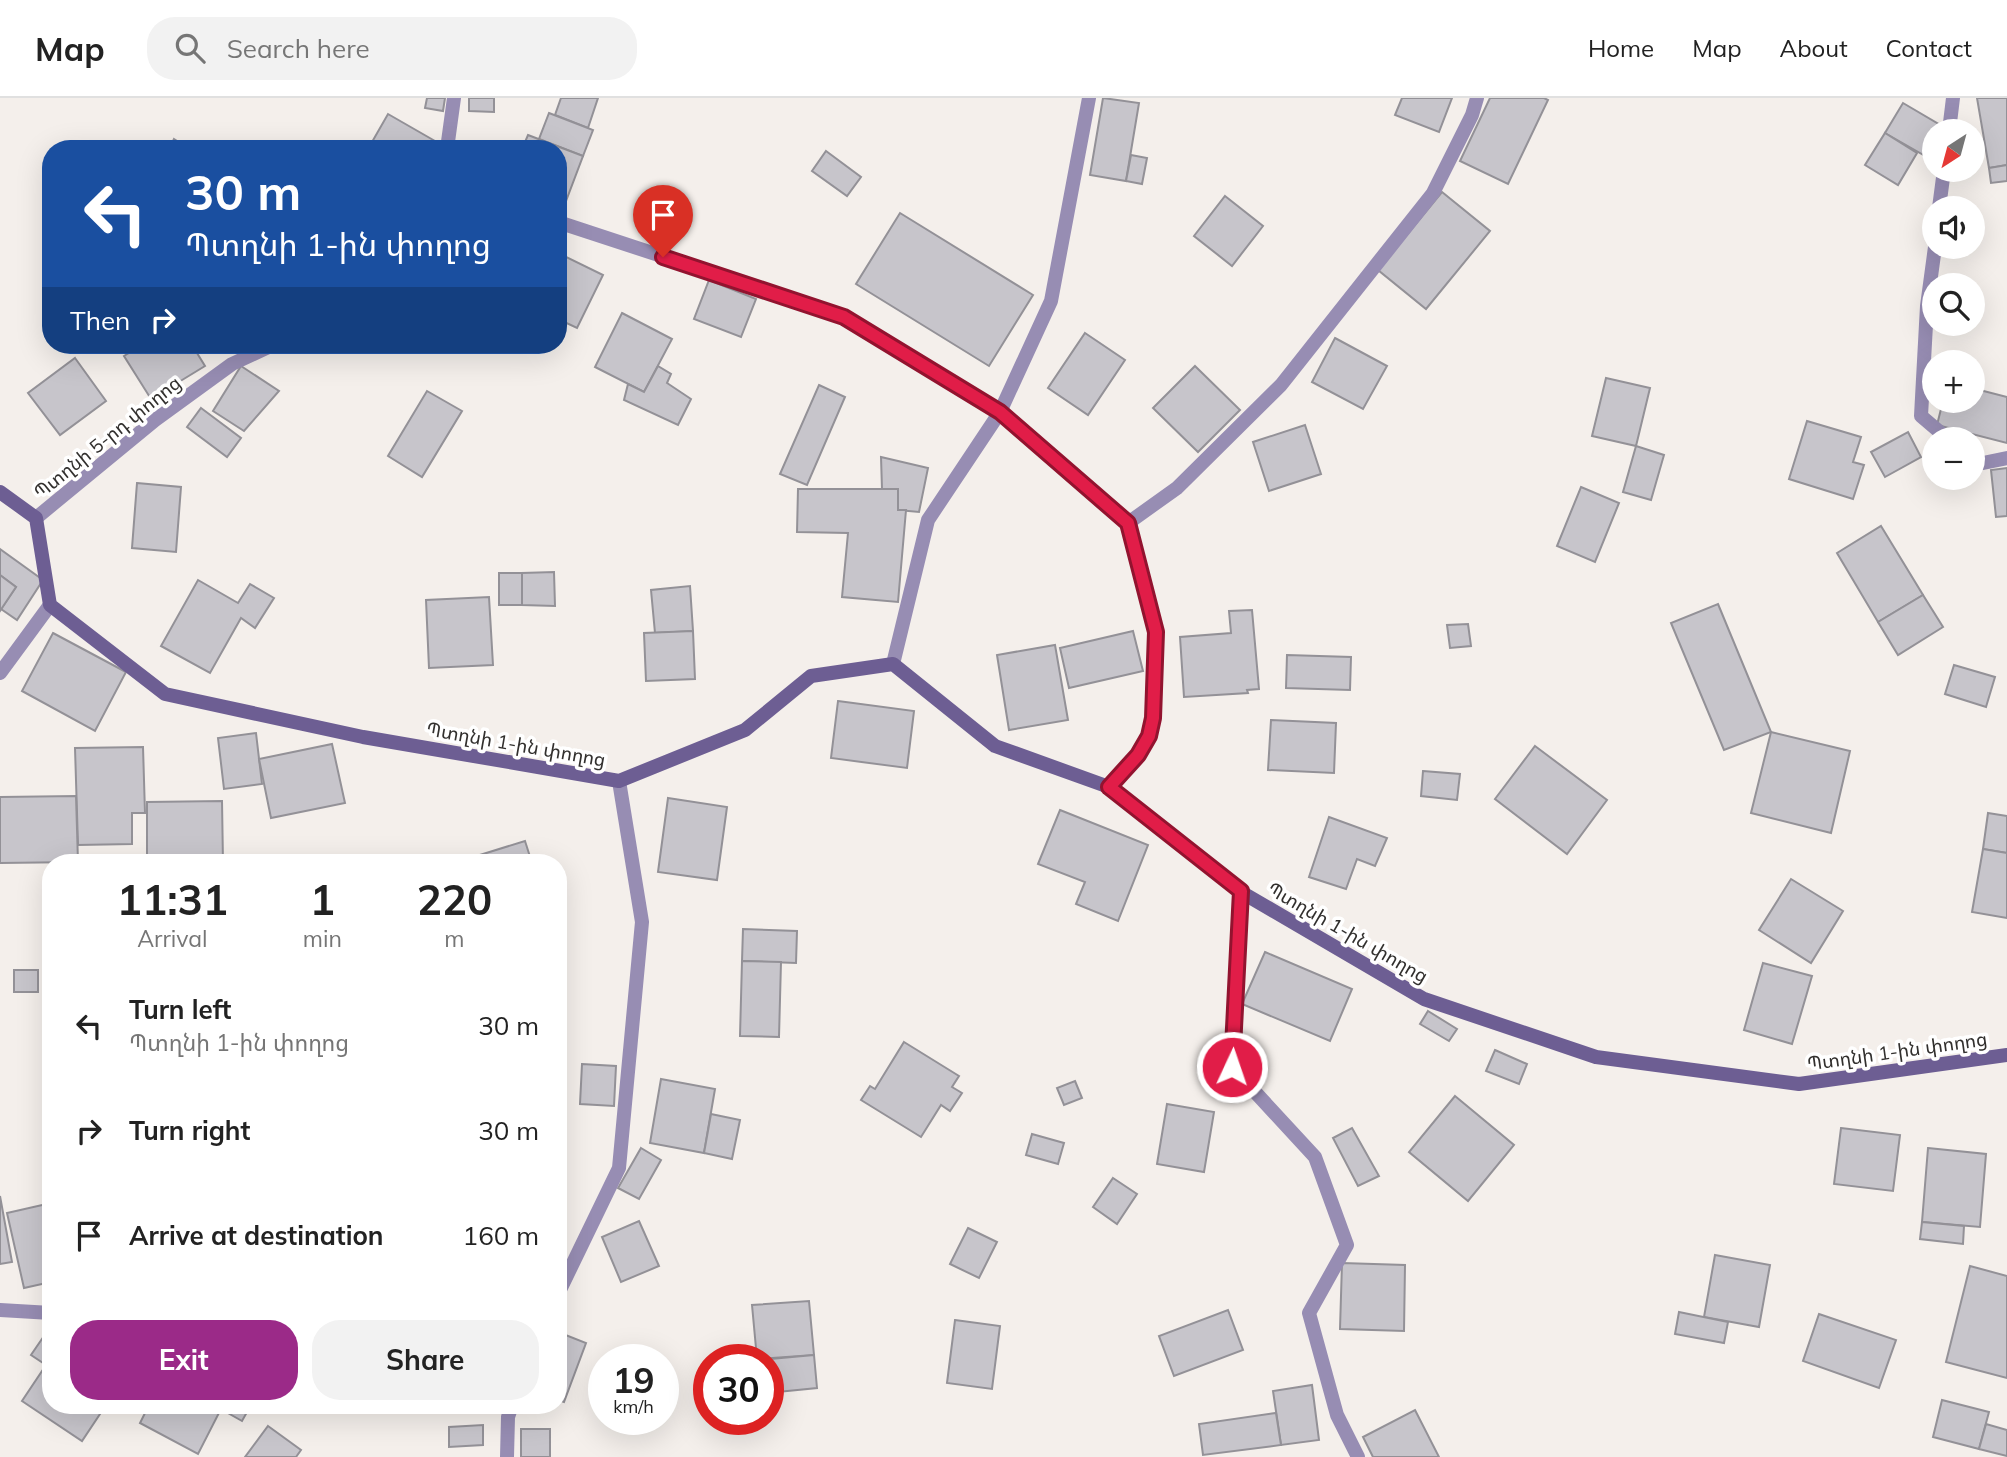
<!DOCTYPE html>
<meta charset="utf-8">
<style>
:root{--surface:#fff;--page:#f2f2f2;--text:#222;--muted:#767676;--line:#e0e0e0;--accent:#9b2a88}
body{margin:0;font-family:Mulish,"Noto Sans Armenian",sans-serif;background:var(--page);color:var(--text);height:100vh;display:flex;flex-direction:column;font-size:26px;white-space:nowrap}
*{box-sizing:border-box;margin:0}
p{font-size:23px;color:var(--muted)}
.icon{flex:none;width:38px;height:38px;fill:none;stroke:currentColor;stroke-width:2;stroke-linecap:round;stroke-linejoin:round}
.map{position:relative;flex:1;overflow:hidden}
.details{position:absolute;left:42px;top:756px;width:525px;height:560px;display:flex;flex-direction:column;background:var(--surface);border-radius:28px;box-shadow:0 7px 28px #0002}
.details>*{flex:none}
.guide{position:absolute;left:42px;top:42px;width:525px;height:214px;border-radius:28px;box-shadow:0 7px 28px #0002;background:#1a4fa0;color:#fff;overflow:hidden}
.needle{width:46px;rotate:216deg}
.tools{position:absolute;left:1922px;top:21px;display:grid;gap:14px}
.tools a{display:grid;place-items:center;width:63px;height:63px;border-radius:50%;background:var(--surface);box-shadow:0 7px 28px #0002;font-size:35px}
.speed{position:absolute;left:588px;top:1246px;display:flex;gap:14px;font-size:35px;font-weight:700;text-align:center}
.speed>*{display:grid;place-content:center;width:91px;height:91px;border-radius:50%;background:var(--surface);box-shadow:0 7px 28px #0002;line-height:1}
.speed small{font-size:18px;font-weight:400}
.speed .limit{border:10px solid #d22;background:#fff;color:#111}
.pin{position:absolute;display:grid;place-items:center;width:60px;height:60px;color:#fff;margin:-72px -30px;border-radius:50% 50% 50% 0;rotate:-45deg;box-shadow:0 0 7px #0007}
.pin .icon{rotate:45deg}
.me{position:absolute;width:77px;margin:-38px;rotate:3deg;stroke-linejoin:round;filter:drop-shadow(0 0 5px #0008)}
.turn{display:flex;align-items:center;gap:24px;height:147px;padding:0 28px;font-size:32px}
.turn .icon{width:91px;height:91px;stroke-width:2.5}
.turn b{display:block;font-size:49px;line-height:60px}
.then{display:flex;align-items:center;height:66px;padding:0 28px;background:#0003;gap:14px;font-size:26px}
.eta{display:flex;justify-content:space-evenly;align-items:center;height:119px;text-align:center}
.eta b{font-size:42px;font-weight:700;line-height:49px}
.cta{display:flex;gap:14px;margin-top:auto;padding:14px 28px}
.cta a{flex:1;height:80px;border-radius:28px;background:var(--accent);color:#fff;font-size:28px;font-weight:700;line-height:80px;text-align:center}
.cta a+a{background:var(--page);color:var(--text)}
ul{padding:0;list-style:none}
li{display:flex;align-items:center;gap:21px;height:105px;padding:0 28px}
li div{flex:1}
li b{display:block;font-size:26px}
li em{font-style:normal}
header{display:flex;align-items:center;gap:42px;box-sizing:border-box;height:98px;padding:0 35px;background:var(--surface);border-bottom:2px solid var(--line)}
header strong{font-size:33px}
nav{display:flex;gap:38px;margin-inline-start:auto;font-size:24px}
.search{width:490px;height:63px;background:var(--page);display:flex;align-items:center;gap:18px;box-sizing:border-box;padding:0 24px;border-radius:28px;color:var(--muted);font-size:26px}
.map>svg:first-child{display:block}
.building{fill:#c7c5cb;stroke:#939197;stroke-width:2}
.lines{fill:none;stroke-linecap:round;stroke-linejoin:round}
.street{stroke:#978db3;stroke-width:14}
.secondary{stroke:#6d5e93;stroke-width:14}
.route-casing{stroke:#92132f;stroke-width:18}
.route{stroke:#e11d48;stroke-width:12}
.labels{text-anchor:middle;stroke-width:7;stroke-linejoin:round;paint-order:stroke}
.street-label{font-size:19px;fill:#32302e;stroke:#fff}
</style>
<header>
<strong>Map</strong>
<div class="search"><svg class="icon" aria-label="search" viewBox="0 0 24 24"><circle cx="10" cy="10" r="6"/><path d="M15 15l6 6"/></svg>Search here</div>
<nav><a>Home</a><a>Map</a><a>About</a><a>Contact</a></nav>
</header>
<div class="map">
<svg width="2007" height="1359" viewBox="0 0 2007 1359">
<rect width="100%" height="100%" fill="#f4efeb"/>
<g class="building">
<path d="M427 0H445L443 13 425 10Z"/>
<path d="M469 0H494V14L469 13Z"/>
<path d="M561 0H598L588 30 555 17Z"/>
<path d="M1103 0 1139 5 1126 83 1090 77Z"/>
<path d="M1402 0H1452L1439 34 1395 17Z"/>
<path d="M1490 0H1544L1548 2 1508 86 1460 63Z"/>
<path d="M1977 0H2007V67L1989 70Z"/>
<path d="M1903 5 1947 31 1946 33H1934V63L1885 35Z"/>
<path d="M549 15 593 32 583 58 539 41Z"/>
<path d="M388 16 435 43 430 51H368Z"/>
<path d="M1885 35 1917 55 1898 87 1865 67Z"/>
<path d="M528 37 583 58 563 111 558 109V51H522Z"/>
<path d="M174 41 190 51H169Z"/>
<path d="M826 53 861 79 847 98 812 73Z"/>
<path d="M1131 57 1147 60 1142 86 1126 83Z"/>
<path d="M2007 67V83L1991 85 1989 70Z"/>
<path d="M1442 94 1490 133 1426 211 1378 172Z"/>
<path d="M1225 98 1263 128 1232 168 1194 138Z"/>
<path d="M900 115 1033 197 989 268 856 186Z"/>
<path d="M558 155 603 177 577 230 558 221Z"/>
<path d="M709 182 756 201 741 239 694 221Z"/>
<path d="M622 215 672 241 644 294 595 269Z"/>
<path d="M1085 235 1125 262 1088 317 1048 290Z"/>
<path d="M1335 240 1387 268 1363 311 1312 284Z"/>
<path d="M142 247H192L205 268 151 301 124 258Z"/>
<path d="M75 260 106 303 60 337 28 295Z"/>
<path d="M241 268 279 293 244 333 213 313Z"/>
<path d="M658 268 671 276 667 285 691 301 678 327 624 302 628 286 644 294Z"/>
<path d="M1195 268 1240 312 1198 354 1153 310Z"/>
<path d="M1606 280 1650 290 1636 348 1592 338Z"/>
<path d="M819 287 845 299 807 387 780 376Z"/>
<path d="M1972 290 2007 299V345L1937 327 1943 303H1972Z"/>
<path d="M427 293 462 313 422 379 388 358Z"/>
<path d="M201 310 241 340 227 359 187 329Z"/>
<path d="M1807 323 1861 339 1853 364 1864 367 1853 401 1789 381Z"/>
<path d="M1305 327 1321 376 1269 393 1253 344Z"/>
<path d="M1908 334 1921 359 1885 379 1871 354Z"/>
<path d="M1636 348 1664 357 1651 402 1623 394Z"/>
<path d="M881 359 928 370 919 414 898 412V391H882Z"/>
<path d="M2007 370V418L1996 419 1991 372Z"/>
<path d="M137 385 181 389 176 454 132 450Z"/>
<path d="M1581 389 1619 405 1595 464 1557 448Z"/>
<path d="M798 391H898V412H906L898 504 842 499 848 435 797 434Z"/>
<path d="M1881 428 1923 497 1878 524 1837 455Z"/>
<path d="M0 451 43 482 17 522 1 511 16 489 0 477Z"/>
<path d="M554 474 555 508 522 507V475Z"/>
<rect x="499" y="475" width="23" height="32"/>
<path d="M0 477 16 489 0 513Z"/>
<path d="M198 482 238 505 250 486 274 500 255 530 241 520 210 575 161 548Z"/>
<path d="M690 488 693 533 655 535 651 492Z"/>
<path d="M1923 497 1943 529 1898 557 1878 524Z"/>
<path d="M489 499 493 567 429 570 426 502Z"/>
<path d="M1718 506 1771 634 1724 652 1671 525Z"/>
<path d="M1252 512 1259 591 1247 592 1248 595 1184 599 1180 539 1231 535 1229 513Z"/>
<path d="M1468 526 1471 548 1450 550 1447 527Z"/>
<path d="M693 533 695 581 646 583 644 535Z"/>
<path d="M1133 533 1143 573 1069 590 1060 550Z"/>
<path d="M53 535 126 574 95 633 22 593Z"/>
<path d="M1055 547 1068 622 1009 632 997 557Z"/>
<path d="M1287 557 1351 559 1350 592 1286 590Z"/>
<path d="M1954 567 1995 579 1986 609 1945 596Z"/>
<path d="M838 603 914 613 907 670 831 660Z"/>
<path d="M1271 622 1336 625 1334 675 1268 672Z"/>
<path d="M1771 634 1850 653 1831 735 1751 715Z"/>
<path d="M256 635 262 686 224 691 218 640Z"/>
<path d="M332 646 345 705 271 720 259 661Z"/>
<path d="M1535 648 1607 702 1567 756 1495 701Z"/>
<path d="M143 649 145 715H132V746L78 747 75 650Z"/>
<path d="M1423 673 1460 676 1457 702 1421 698Z"/>
<path d="M76 698 78 764 0 765V699Z"/>
<path d="M668 700 727 709 717 782 658 774Z"/>
<path d="M222 703 223 765H147V704Z"/>
<path d="M1060 712 1148 747 1118 823 1076 806 1085 784 1038 766Z"/>
<path d="M1988 715 2007 718V755L1983 751Z"/>
<path d="M1329 719 1387 740 1375 768 1357 761 1346 791 1309 779Z"/>
<path d="M525 743 532 765H468L467 761Z"/>
<path d="M1983 751 2007 755V820L1972 814Z"/>
<path d="M1791 781 1843 813 1811 865 1759 832Z"/>
<path d="M743 831 797 833 796 865 742 863Z"/>
<path d="M1265 854 1352 891 1330 943 1242 906Z"/>
<path d="M742 863 781 864 779 939 740 938Z"/>
<path d="M1763 865 1812 878 1792 946 1744 932Z"/>
<rect x="14" y="872" width="24" height="22"/>
<path d="M1428 913 1457 931 1449 943 1420 926Z"/>
<path d="M904 944 959 978 952 989 962 995 950 1013 941 1007 921 1039 861 1002 870 988 875 991Z"/>
<path d="M1495 952 1527 966 1519 986 1486 973Z"/>
<path d="M582 966 616 968 614 1008 580 1006Z"/>
<path d="M661 981 715 991 704 1055 650 1045Z"/>
<path d="M1075 983 1082 1000 1064 1007 1057 990Z"/>
<path d="M1455 998 1514 1047 1468 1103 1409 1054Z"/>
<path d="M1167 1006 1214 1014 1204 1074 1157 1066Z"/>
<path d="M711 1016 740 1022 732 1061 704 1055Z"/>
<path d="M1352 1030 1379 1078 1358 1088 1333 1040Z"/>
<path d="M1841 1030 1900 1037 1893 1093 1834 1086Z"/>
<path d="M1032 1036 1064 1045 1058 1066 1026 1057Z"/>
<path d="M641 1050 661 1062 639 1101 618 1090Z"/>
<path d="M1928 1050 1986 1056 1980 1129 1922 1124Z"/>
<path d="M1113 1080 1137 1096 1117 1126 1093 1109Z"/>
<path d="M0 1098 12 1164 0 1166Z"/>
<path d="M51 1105V1184L24 1190 7 1115Z"/>
<path d="M639 1123 659 1168 621 1184 602 1139Z"/>
<path d="M1922 1124 1964 1128 1963 1146 1920 1141Z"/>
<path d="M968 1130 997 1144 979 1180 950 1166Z"/>
<path d="M1715 1157 1770 1167 1759 1229 1704 1219Z"/>
<path d="M1342 1165 1405 1167 1404 1233 1340 1231Z"/>
<path d="M1970 1168 2007 1178V1280L1946 1264Z"/>
<path d="M809 1203 814 1257 757 1261 752 1207Z"/>
<path d="M1228 1212 1243 1252 1174 1278 1159 1238Z"/>
<path d="M1679 1214 1728 1224 1724 1245 1675 1236Z"/>
<path d="M1819 1216 1896 1242 1879 1290 1803 1263Z"/>
<path d="M955 1222 1000 1228 992 1291 947 1285Z"/>
<path d="M558 1234 586 1245 564 1304 558 1302Z"/>
<path d="M46 1235 51 1238V1307H106L82 1343 22 1303 46 1267 31 1257Z"/>
<path d="M814 1257 817 1290 768 1295V1262H759Z"/>
<path d="M1312 1287 1319 1342 1281 1347 1273 1293Z"/>
<path d="M1942 1302 1989 1314 1979 1351 1933 1339Z"/>
<path d="M149 1307H223L198 1356 140 1325Z"/>
<path d="M223 1307H251L242 1323 221 1311Z"/>
<path d="M1415 1312 1439 1359H1373L1363 1339Z"/>
<path d="M1276 1315 1281 1347 1203 1357 1199 1326Z"/>
<path d="M1986 1326 2007 1332V1358L1979 1351Z"/>
<path d="M483 1327V1347L449 1349V1329Z"/>
<path d="M268 1328 301 1352 296 1359H245Z"/>
<rect x="521" y="1331" width="29" height="28"/>
</g>
<g class="lines">
<g class="street">
<path d="M1949 33 1953 0"/>
<path d="M447 51 454 0"/>
<path d="M1939 110 1944 72"/>
<path d="M558 124 844 218 1000 314 1128 425 1156 534 1153 620 1149 638 1138 657 1109 689"/>
<path d="M1935 149 1927 208 1921 318 1948 341"/>
<path d="M1972 361 1978 366 2007 360"/>
<path d="M36 420 155 322 232 266 273 247"/>
<path d="M1128 425 1177 390 1281 287 1433 95 1472 17 1477 0"/>
<path d="M893 566 928 422 1000 314 1051 203 1089 0"/>
<path d="M0 575 50 507"/>
<path d="M1241 794 1232 969 1315 1059 1347 1147 1309 1215 1337 1317 1358 1359"/>
<path d="M558 1196 619 1070 642 824 619 683"/>
<path d="M0 1212 51 1215"/>
<path d="M507 1359 508 1319 512 1307"/>
</g>
<path class="secondary" d="M0 394 36 420 50 507 165 596 363 639 619 683 745 632 811 578 893 566 995 648 1109 689 1241 794 1424 901 1596 959 1799 986 2007 957"/>
</g>
<g class="lines">
<g class="route-casing">
<path id="route" d="M663 159 844 219 1000 314 1128 425 1156 534 1153 620 1149 638 1138 657 1109 689 1241 793 1232 969"/>
</g>
<use href="#route" class="route"/>
</g>
<g class="labels">
<g class="street-label">
<text transform="translate(107 339) rotate(-39)" y="7">Պտղնի 5-րդ փողոց</text>
<text transform="translate(516 646) rotate(10)" y="7">Պտղնի 1-ին փողոց</text>
<text transform="translate(1348 834) rotate(30)" y="7">Պտղնի 1-ին փողոց</text>
<text transform="translate(1897 953) rotate(-8)" y="7">Պտղնի 1-ին փողոց</text>
</g>
</g>
</svg>
<div class="tools">
<a><svg class="needle" viewBox="-14 -14 28 28"><path d="M0-13l5 13h-10z" fill="#e53935"/><path d="M0 13l5-13h-10z" fill="#767676"/></svg></a>
<a><svg class="icon" aria-label="sound" viewBox="0 0 24 24"><path d="M4 9h4l5-4v14l-5-4H4zM17 9q2 3 0 6"/></svg></a>
<a><svg class="icon" aria-label="search" viewBox="0 0 24 24"><circle cx="10" cy="10" r="6"/><path d="M15 15l6 6"/></svg></a>
<a>+</a>
<a>−</a>
</div>
<div class="speed"><div>19<small>km/h</small></div><div class="limit">30</div></div>
<div class="pin" style="left:663px;top:159px;background:#d93025"><svg class="icon" aria-label="arrive" viewBox="0 0 24 24"><path d="M6 21V4h12l-3 4 3 4H6"/></svg></div>
<svg class="me" style="left:1232px;top:969px" viewBox="-20 -20 40 40"><circle r="17" fill="#e11d48" stroke="#fff" stroke-width="3"/><path d="M0-11L8 9 0 5-8 9z" fill="#fff"/></svg>
<div class="guide">
<div class="turn"><svg class="icon" aria-label="left" viewBox="0 0 24 24"><path d="M17 20v-9H6M10 6l-5 5 5 5"/></svg><div><b>30 m</b>Պտղնի 1-ին փողոց</div></div>
<div class="then">Then<svg class="icon" aria-label="right" viewBox="0 0 24 24"><path d="M7 20v-9h11M14 6l5 5-5 5"/></svg></div>
</div>
<section class="details">
<div class="eta">
<div><b>11:31</b><p>Arrival</p></div>
<div><b>1</b><p>min</p></div>
<div><b>220</b><p>m</p></div>
</div>
<ul>
<li><svg class="icon" aria-label="left" viewBox="0 0 24 24"><path d="M17 20v-9H6M10 6l-5 5 5 5"/></svg><div><b>Turn left</b><p>Պտղնի 1-ին փողոց</p></div><em>30 m</em></li>
<li><svg class="icon" aria-label="right" viewBox="0 0 24 24"><path d="M7 20v-9h11M14 6l5 5-5 5"/></svg><div><b>Turn right</b></div><em>30 m</em></li>
<li><svg class="icon" aria-label="arrive" viewBox="0 0 24 24"><path d="M6 21V4h12l-3 4 3 4H6"/></svg><div><b>Arrive at destination</b></div><em>160 m</em></li>
</ul>
<div class="cta"><a>Exit</a><a>Share</a></div>
</section>
</div>
